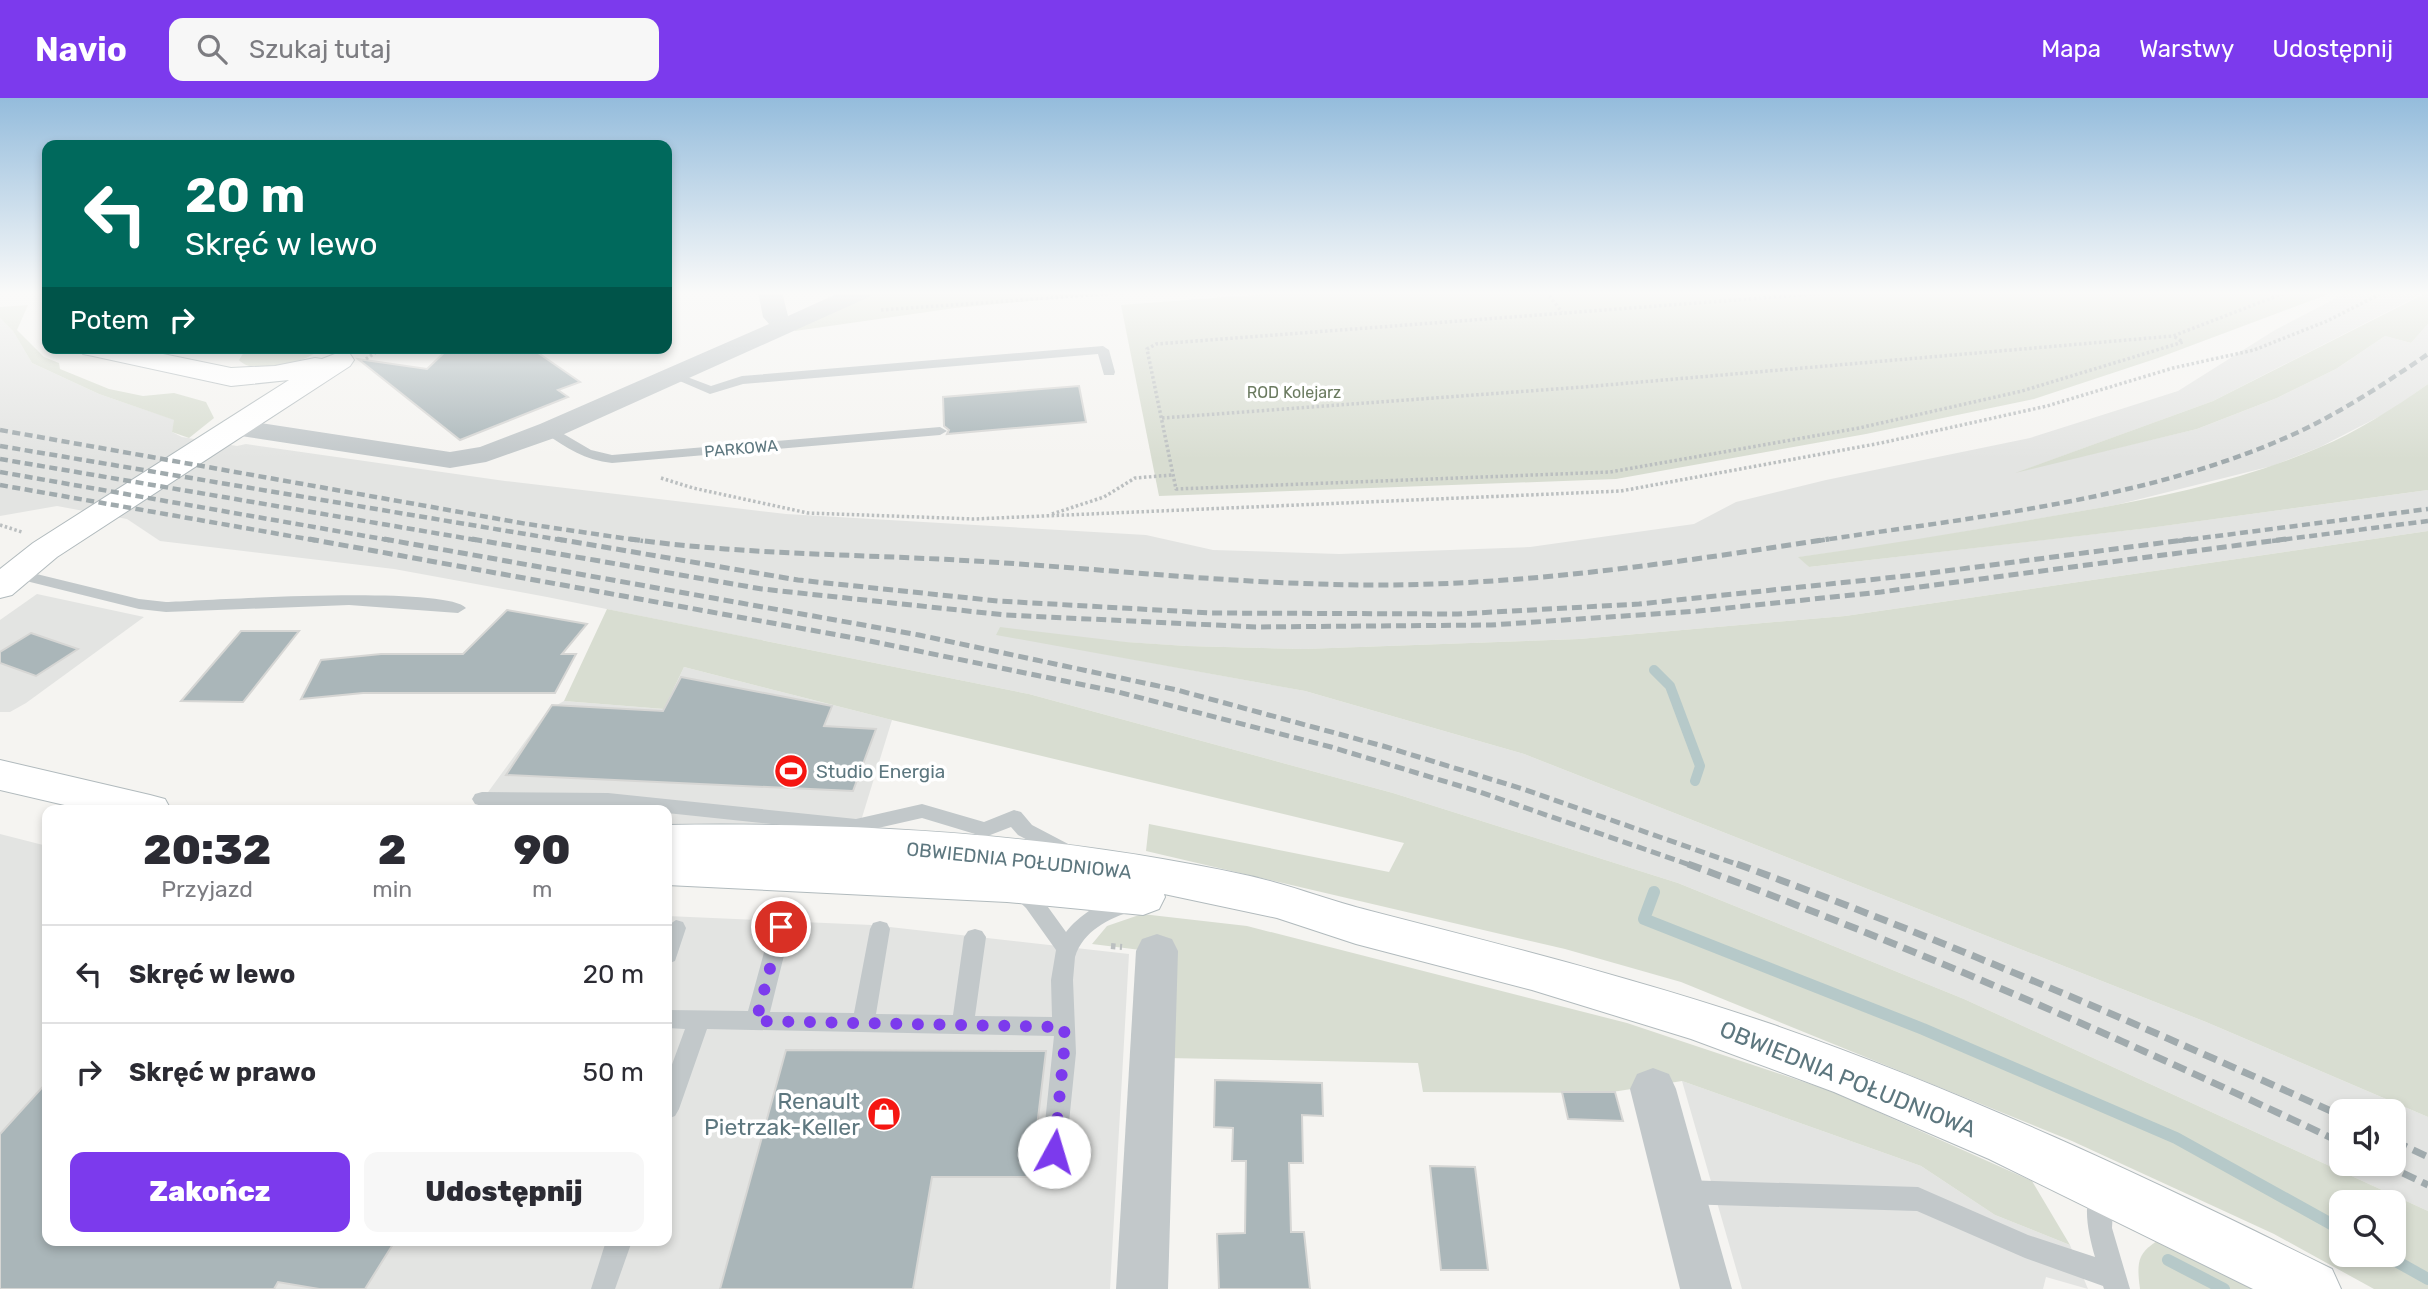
<!DOCTYPE html>
<html lang="pl">
<meta charset="utf-8">
<style>
:root{--surface:#fff;--page:#f7f7f7;--text:#2b2b33;--muted:#7c7c81;--line:#e1e1e2;--accent:#7c3aed}
body{margin:0;font-family:Rubik,sans-serif;background:var(--page);color:var(--text);height:100vh;display:flex;flex-direction:column;font-size:26px;white-space:nowrap}
*{box-sizing:border-box;margin:0}
p{font-size:23px;color:var(--muted)}
.icon{flex:none;width:38px;height:38px;fill:none;stroke:currentColor;stroke-width:2;stroke-linecap:round;stroke-linejoin:round}
.map{position:relative;flex:1;overflow:hidden}
.side{position:absolute;left:42px;top:707px;width:630px;height:441px;display:flex;flex-direction:column;background:var(--surface);border-radius:14px;box-shadow:0 4px 10px #0003}
.side>*{flex:none}
.top-card{position:absolute;left:42px;top:42px;width:630px;height:214px;border-radius:14px;box-shadow:0 4px 10px #0003;background:#00695c;color:#fff;overflow:hidden}
.fabs{position:absolute;left:2329px;top:1001px;display:grid;gap:14px}
.fabs a{display:grid;place-items:center;width:77px;height:77px;border-radius:14px;background:var(--surface);box-shadow:0 4px 10px #0003;font-size:35px}
.pin{position:absolute;display:grid;place-items:center;width:60px;height:60px;color:#fff;margin:-30px;border:4px solid #fff;border-radius:50%;box-shadow:0 2px 7px #0007}
.me{position:absolute;width:77px;margin:-38px;rotate:6deg;stroke-linejoin:round;filter:drop-shadow(0 0 5px #0008)}
.turn{display:flex;align-items:center;gap:24px;height:147px;padding:0 28px;font-size:32px}
.turn .icon{width:91px;height:91px;stroke-width:2.5}
.turn b{display:block;font-size:49px;line-height:60px}
.then{display:flex;align-items:center;height:66px;padding:0 28px;background:#0003;gap:14px;font-size:26px}
.eta{display:flex;justify-content:space-evenly;align-items:center;height:119px;text-align:center}
.eta b{font-size:42px;font-weight:800;line-height:49px}
.action{display:flex;gap:14px;margin-top:auto;padding:14px 28px}
.action a{flex:1;height:80px;border-radius:14px;background:var(--accent);color:#fff;font-size:28px;font-weight:800;line-height:80px;text-align:center}
.action a+a{background:var(--page);color:var(--text)}
ul{padding:0;list-style:none}
li{display:flex;align-items:center;gap:21px;height:98px;padding:0 28px;border-top:2px solid var(--line)}
li div{flex:1}
li b{display:block;font-size:26px}
li em{font-style:normal}
header{display:flex;align-items:center;gap:42px;box-sizing:border-box;height:98px;padding:0 35px;background:var(--accent);color:#fff}
header strong{font-size:33px}
nav{display:flex;gap:38px;margin-inline-start:auto;font-size:24px}
.search{width:490px;height:63px;background:var(--page);display:flex;align-items:center;gap:18px;box-sizing:border-box;padding:0 24px;border-radius:14px;color:var(--muted);font-size:26px}
.map>svg:first-child{display:block}
.built{fill:#e3e4e2;fill-rule:evenodd}
.green{fill:#d8ddd1;fill-rule:evenodd}
.lines{fill:none;stroke-linecap:round;stroke-linejoin:round}
.stream-far1{stroke:#b6c9c9;stroke-width:10}
.stream{stroke:#b6c9c9;stroke-width:12}
.building{fill:#aab6b9;stroke:#d6d6d4;stroke-width:2}
.secondary-casing{stroke:#b1babd;stroke-width:2}
.path-far1{stroke:#bbbfc0;stroke-width:3.5;stroke-dasharray:2.5 2.5;stroke-linecap:butt}
.path{stroke:#bbbfc0;stroke-width:6;stroke-dasharray:4.5 4.5;stroke-linecap:butt}
.lane{fill:#c2c8ca;fill-rule:evenodd}
.street{fill:#c2c8ca;fill-rule:evenodd}
.secondary{fill:#fff;fill-rule:evenodd}
.rail-far2{stroke:#a0aaad;stroke-width:4.5;stroke-dasharray:8 4.5;stroke-linecap:butt}
.rail-far1{stroke:#a0aaad;stroke-width:5;stroke-dasharray:10 5;stroke-linecap:butt}
.rail{stroke:#a0aaad;stroke-width:7;stroke-dasharray:14 7;stroke-linecap:butt}
.route{stroke:#7c3aed;stroke-width:12;stroke-dasharray:0 21.6}
.labels{text-anchor:middle;stroke-width:7;stroke-linejoin:round;paint-order:stroke}
.far-park-label{font-size:16px;fill:#6b7b60;stroke:#fff}
.far-street-label{font-size:16px;fill:#5d777f;stroke:#fff}
.poi-label{font-size:19px;fill:#5d777f;stroke:#fff;text-anchor:start}
.street-label{font-size:19px;fill:#5d777f;stroke:#fff}
.near-street-label{font-size:23px;fill:#5d777f;stroke:#fff}
.near-poi-label{font-size:23px;fill:#5d777f;stroke:#fff;text-anchor:end}
</style>
<header>
<strong>Navio</strong>
<div class="search"><svg class="icon" aria-label="search" viewBox="0 0 24 24"><circle cx="10" cy="10" r="6"/><path d="M15 15l6 6"/></svg>Szukaj tutaj</div>
<nav><a>Mapa</a><a>Warstwy</a><a>Udostępnij</a></nav>
</header>
<div class="map">
<svg width="2428" height="1191" viewBox="0 0 2428 1191">
<rect width="100%" height="100%" fill="#f5f4f1"/>
<g class="built">
<path d="M2348 194H2426L2213 303 2024 372 2197 331 2277 300 2336 271 2385 238 2411 245 2428 226V286L2390 313 2320 349 2272 368 2116 407 1894 446 1800 459 1809 469 2148 430 2428 392V433L1845 518 1579 541 1304 551 1187 548 997 536 1305 593 1524 656 2206 924 2428 1019V1113L1964 901 1678 785 1393 695 1029 596 547 499 394 471 160 443 127 421 57 408 0 418V220L13 233 32 265 99 296 175 322 172 334 182 339 237 348 246 346 505 383 786 416 1146 437 1213 452 1339 456 1530 449 1694 426 1736 404 1826 382 2030 340 2178 293 2275 232ZM2342 1013H2394V1066H2342Z"/>
<path d="M37 496 144 519 26 605 10 614H0V522Z"/>
<path d="M684 569 892 622 856 739 667 733V712H475L548 612 564 603 664 611Z"/>
<path d="M0 736 47 748V1143H667V818L872 827 1129 856 1110 1191H0Z"/>
<path d="M1682 983 1921 1068 1995 1117 2070 1147 2088 1191 2046 1179 2043 1191H1742Z"/>
</g>
<g class="green">
<path d="M873 194H1125L955 210 795 233 794 227Z"/>
<path d="M1293 194H2334L2158 260 2034 301 1866 336 1616 381 1159 398 1121 207Z"/>
<path d="M2428 194V226L2411 245 2385 238 2336 271 2277 300 2197 331 2015 375 2213 303Z"/>
<path d="M28 207 17 232 44 259 59 265 60 271 109 291 143 298 174 295 206 304 214 320 189 340 172 334 174 322 99 296 32 265 13 233 0 220V209Z"/>
<path d="M229 250H323C307 264 254 279 239 262L244 254Z"/>
<path d="M2428 286V392L2149 430 1809 469 1798 459C1878 448 1956 435 2035 421 2130 405 2229 388 2318 350 2357 334 2394 310 2428 286Z"/>
<path d="M2428 433V1019L2206 924 1524 656 1305 593 996 537 1000 529 1126 544 1187 548 1304 551 1579 541 1845 518Z"/>
<path d="M607 511 1029 596 1393 695 1678 785 1964 901 2428 1113V1191H2374L2274 1136 2072 1043 1681 884 1565 851 1146 753 1149 726 1389 774 1404 745 892 622 684 569 664 611 564 603ZM2342 1104H2394V1157H2342Z"/>
<path d="M1142 816 1247 828 1627 925 1831 993 2032 1083 2070 1147 1995 1117 1921 1068 1682 983 1606 995 1423 994 1418 965 1167 960 1157 854 1092 846 1107 828Z"/>
<path d="M2166 1138 2262 1191H2140C2136 1161 2138 1153 2166 1138Z"/>
</g>
<g class="lines">
<path class="stream-far1" d="M1654 572 1670 588 1700 668 1695 683"/>
<g class="stream">
<path d="M1654 794 1644 821 1923 931 2176 1040 2342 1132"/>
<path d="M2385 1157 2428 1181"/>
<path d="M2168 1162 2224 1191"/>
</g>
</g>
<g class="building">
<path d="M449 250H531L580 284 558 292 568 299 460 342 358 261 427 271Z"/>
<path d="M1079 288 1086 324 947 336 949 332 944 328 943 299Z"/>
<path d="M507 512 587 526 562 556H576L555 595H363L301 601 321 562 381 556H463Z"/>
<path d="M241 533H299L243 604 181 603Z"/>
<path d="M31 535 78 551 36 578 0 565V554Z"/>
<path d="M681 579 832 608 824 628 876 631 853 693 506 677 552 607 663 613Z"/>
<path d="M786 952 1046 953 1031 1079H932L913 1191H720Z"/>
<path d="M1215 982 1322 985 1323 1018 1302 1017 1303 1065H1289L1291 1134H1304L1310 1191H1219L1217 1136 1245 1135 1246 1063H1232L1233 1030 1214 1029Z"/>
<path d="M47 984V1143H395L365 1191H319L278 1184 274 1191H0V1036Z"/>
<path d="M1562 994H1615L1623 1023 1568 1021Z"/>
<path d="M1430 1068 1475 1069 1488 1172H1441Z"/>
</g>
<g class="lines">
<g class="secondary-casing">
<g id="secondary">
<path d="M79 250H134L231 270 275 268 315 260 322 261 340 254 350 256 354 262 350 268 57 459 12 497 0 500V471L33 445 289 282 231 288 93 258 83 256Z"/>
<path d="M0 662 150 697 165 701 171 712H86L0 692Z"/>
<path d="M667 727C862 724 1059 736 1250 778 1290 787 1328 802 1367 812 1503 847 1638 881 1771 926 1964 993 2149 1080 2332 1171L2341 1191H2253L1989 1061 1834 994 1691 941 1532 892 1356 846 1277 820 1164 796 1165 799 1159 811 1143 817 1007 804 667 787Z"/>
</g>
</g>
<g class="path-far1">
<path d="M1546 194 1562 214"/>
<path d="M1841 194 1156 246 1147 251 1176 391 1610 374 1859 330 2022 293 2183 244 2173 238"/>
<path d="M881 212 1131 194"/>
<path d="M366 261 382 250"/>
<path d="M1162 320 1583 289 2173 238 2287 194"/>
<path d="M661 380 693 390 808 415 974 421 1621 393 1881 345 2047 308 2173 270 2254 252 2327 223 2384 194"/>
<path d="M1052 416 1104 399 1135 380 1172 377"/>
<path d="M0 427 22 434"/>
</g>
<path class="path" d="M1111 848 1122 849"/>
<g class="lane">
<path d="M1103 248 1109 252 1115 274 1114 277H1104L1098 256 743 286 710 296 668 278 674 274 711 288 742 278Z"/>
<path d="M550 328 591 352 612 357 940 329 947 333 940 337 612 365C585 362 566 350 545 335V329Z"/>
<path d="M16 471 139 501 166 504C208 502 445 487 466 510L458 515 349 507 166 514 139 511 10 479 8 476 10 473Z"/>
<path d="M482 694 608 695 856 721 922 706 984 724 1014 712 1021 714 1032 727 1072 748 1075 753 1072 758 1065 760 1058 758 1018 737 1011 729 985 739 922 720 856 735 667 715V712L482 708 475 706 472 701 475 696Z"/>
<path d="M1017 784 1040 798 1066 834C1079 817 1111 794 1133 801L1136 807 1133 813C1109 820 1083 833 1075 859L1073 882 1076 955 1066 1054 1063 1062 1054 1065 1045 1062 1042 1054 1054 938 707 931 679 1011 675 1018 667 1021V980L685 931 667 930V912L748 913 771 829 774 823 781 821 788 823 791 829 770 914 854 915 870 831 873 825 880 823 887 825 890 831 876 916 953 917 964 839 968 833 975 831 982 833 986 839 975 918 1052 919 1051 882 1056 852 1026 810 1007 792 1010 786Z"/>
<path d="M676 822 683 824 686 830 675 863 667 866V828Z"/>
<path d="M2102 1079 2111 1083 2114 1091 2112 1130 2130 1191H2104L2103 1188 2025 1160 1917 1113 1682 1106 1673 1102 1670 1094 1673 1086 1682 1082 1918 1089 2028 1137 2095 1159C2088 1134 2082 1108 2093 1083Z"/>
<path d="M606 1143H632L615 1191H591Z"/>
</g>
<g class="street">
<path d="M758 194H782L788 218 841 194H873L869 199 560 338 486 364 450 370 234 337 224 335 220 329 224 323 234 321 450 354 480 349 540 326 769 226 763 219Z"/>
<path d="M1157 836 1172 841 1178 853 1168 1191H1116L1136 853 1142 841Z"/>
<path d="M1653 970 1669 976 1676 991 1732 1191H1680L1630 991 1637 976Z"/>
</g>
<use href="#secondary" class="secondary"/>
<g class="rail-far2">
<path d="M0 332 527 426 643 443"/>
<path d="M0 348 567 443"/>
<path d="M0 361 482 443"/>
<path d="M0 374 394 443"/>
<path d="M0 387 319 443"/>
<path d="M1817 443C1980 418 2162 401 2311 328 2352 307 2390 282 2428 256"/>
<path d="M2178 443 2428 411"/>
<path d="M2272 443 2428 423"/>
</g>
<g class="rail-far1">
<path d="M309 441 860 541 1118 594 1331 649 1480 694 1693 768"/>
<path d="M384 441 919 537 1177 592 1383 648 1523 691 1742 768"/>
<path d="M472 441 762 491 1005 517 1256 529 1491 527 1698 513 1881 494 2286 441"/>
<path d="M557 441 798 482 998 503 1211 515 1458 516 1639 506 1915 477 2191 441"/>
<path d="M630 441C744 457 859 456 974 463 1109 471 1243 487 1378 487 1529 487 1680 464 1829 441"/>
</g>
<g class="rail">
<path d="M1688 766C1911 848 2128 943 2342 1045"/>
<path d="M1737 766C1942 841 2143 928 2342 1018"/>
<path d="M2394 1043 2428 1059"/>
<path d="M2384 1066 2428 1087"/>
</g>
</g>
<linearGradient id="sky" x2="0" y2="1"><stop stop-color="#94bcdc"/><stop offset="0.54" stop-color="#fafaf9"/><stop offset="1" stop-color="#fafaf9" stop-opacity="0"/></linearGradient>
<rect width="2428" height="361" fill="url(#sky)"/>
<g class="lines">
<path class="route" d="M781 829 756 923 1064 929 1065 943 1054 1054"/>
</g>
<defs>
<g id="stadium-disc" transform="scale(1.75)"><circle r="9.5" fill="#f51611" stroke="#fff"/><path d="M0-5a6.5 5 0 1 0 0 10a6.5 5 0 1 0 0-10ZM-3.5-1.8h7v3.6h-7Z" fill="#fff"/></g>
<g id="shop-disc" transform="scale(1.75)"><circle r="9.5" fill="#f51611" stroke="#fff"/><path d="M-5-2.5h2.3a2.7 3.5 0 0 1 5.4 0H5L5.5 6h-11ZM-1.5-2.5h3a1.5 2.3 0 0 0-3 0Z" fill="#fff"/></g>
</defs>
<g fill-rule="evenodd">
<use href="#stadium-disc" x="791" y="673"/>
<use href="#shop-disc" x="884" y="1016"/>
</g>
<g class="labels">
<g class="far-park-label">
<text x="1294" y="300">ROD Kolejarz</text>
</g>
<g class="far-street-label">
<text transform="translate(741 350) rotate(-5)" y="6">PARKOWA</text>
</g>
<g class="poi-label">
<text x="816" y="680">Studio Energia</text>
</g>
<g class="street-label">
<text transform="translate(1019 762) rotate(6)" y="7">OBWIEDNIA POŁUDNIOWA</text>
</g>
<g class="near-street-label">
<text transform="translate(1848 981) rotate(22)" y="8">OBWIEDNIA POŁUDNIOWA</text>
</g>
<g class="near-poi-label">
<text x="860" y="1011">Renault<tspan x="860" dy="26">Pietrzak-Keller</tspan></text>
</g>
</g>
</svg>
<div class="fabs">
<a><svg class="icon" aria-label="sound" viewBox="0 0 24 24"><path d="M4 9h4l5-4v14l-5-4H4zM17 9q2 3 0 6"/></svg></a>
<a><svg class="icon" aria-label="search" viewBox="0 0 24 24"><circle cx="10" cy="10" r="6"/><path d="M15 15l6 6"/></svg></a>
</div>
<div class="pin" style="left:781px;top:829px;background:#d93025"><svg class="icon" aria-label="arrive" viewBox="0 0 24 24"><path d="M6 21V4h12l-3 4 3 4H6"/></svg></div>
<svg class="me" style="left:1054px;top:1054px" viewBox="-20 -20 40 40"><circle r="19" fill="#fff"/><path d="M0-13L10 11 0 6-10 11z" fill="#7c3aed"/></svg>
<div class="top-card">
<div class="turn"><svg class="icon" aria-label="left" viewBox="0 0 24 24"><path d="M17 20v-9H6M10 6l-5 5 5 5"/></svg><div><b>20 m</b>Skręć w lewo</div></div>
<div class="then">Potem<svg class="icon" aria-label="right" viewBox="0 0 24 24"><path d="M7 20v-9h11M14 6l5 5-5 5"/></svg></div>
</div>
<section class="side">
<div class="eta">
<div><b>20:32</b><p>Przyjazd</p></div>
<div><b>2</b><p>min</p></div>
<div><b>90</b><p>m</p></div>
</div>
<ul>
<li><svg class="icon" aria-label="left" viewBox="0 0 24 24"><path d="M17 20v-9H6M10 6l-5 5 5 5"/></svg><div><b>Skręć w lewo</b></div><em>20 m</em></li>
<li><svg class="icon" aria-label="right" viewBox="0 0 24 24"><path d="M7 20v-9h11M14 6l5 5-5 5"/></svg><div><b>Skręć w prawo</b></div><em>50 m</em></li>
</ul>
<div class="action"><a>Zakończ</a><a>Udostępnij</a></div>
</section>
</div>
